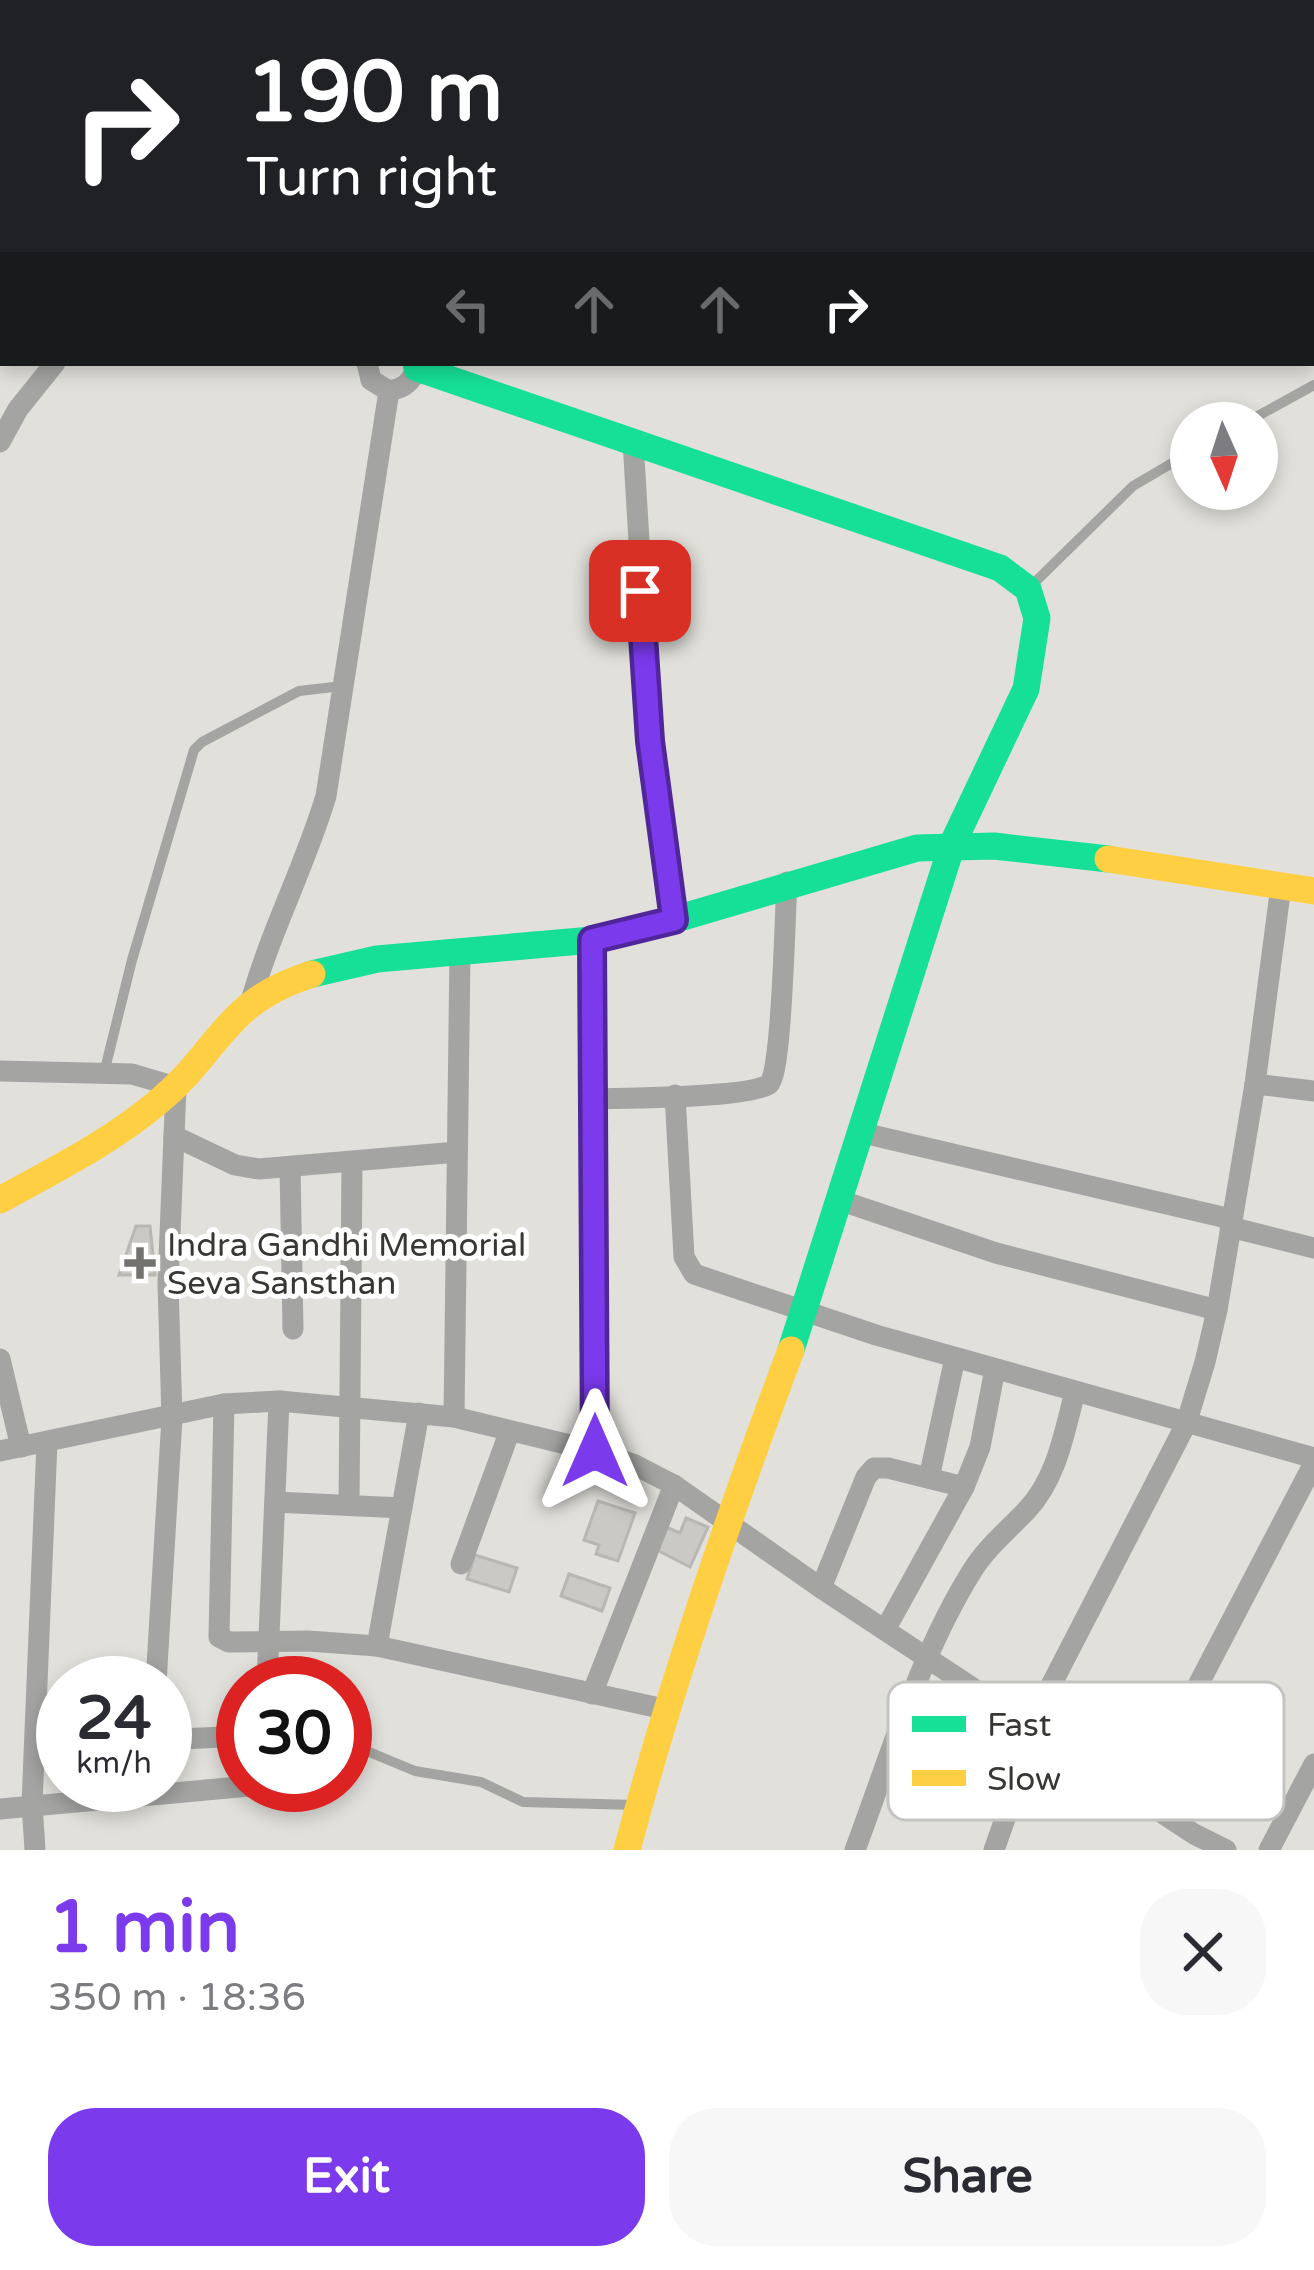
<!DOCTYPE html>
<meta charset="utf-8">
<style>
:root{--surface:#fff;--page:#f7f7f7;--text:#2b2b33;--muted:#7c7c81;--accent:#7c3aed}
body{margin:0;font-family:"Varela Round",sans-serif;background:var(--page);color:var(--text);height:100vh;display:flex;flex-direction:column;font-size:45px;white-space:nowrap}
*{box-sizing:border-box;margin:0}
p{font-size:39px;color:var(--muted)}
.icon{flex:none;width:66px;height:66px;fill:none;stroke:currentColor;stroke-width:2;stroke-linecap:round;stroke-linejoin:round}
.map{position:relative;height:1850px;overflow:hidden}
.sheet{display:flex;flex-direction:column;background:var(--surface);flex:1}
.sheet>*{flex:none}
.top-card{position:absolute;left:0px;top:0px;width:1314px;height:366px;box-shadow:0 6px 18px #0003;background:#202124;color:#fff;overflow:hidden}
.needle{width:78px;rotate:177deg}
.controls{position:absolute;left:1170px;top:402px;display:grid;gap:24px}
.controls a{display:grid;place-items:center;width:108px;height:108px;border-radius:50%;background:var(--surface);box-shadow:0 6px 18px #0003;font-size:60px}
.speed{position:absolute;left:36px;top:1656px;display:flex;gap:24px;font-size:60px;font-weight:700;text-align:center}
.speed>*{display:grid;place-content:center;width:156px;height:156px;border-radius:50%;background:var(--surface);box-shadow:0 6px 18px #0003;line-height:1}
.speed small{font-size:30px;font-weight:400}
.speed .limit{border:18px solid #d22;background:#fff;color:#111}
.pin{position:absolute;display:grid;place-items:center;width:102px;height:102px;color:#fff;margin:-51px;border-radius:24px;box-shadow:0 6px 18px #0006}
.me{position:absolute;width:132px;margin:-66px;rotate:0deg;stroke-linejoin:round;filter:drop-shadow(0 0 9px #0008)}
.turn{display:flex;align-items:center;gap:42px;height:252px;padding:0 48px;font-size:54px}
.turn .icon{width:156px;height:156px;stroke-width:2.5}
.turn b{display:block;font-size:84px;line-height:102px}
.lanes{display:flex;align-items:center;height:114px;padding:0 48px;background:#0003;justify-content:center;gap:60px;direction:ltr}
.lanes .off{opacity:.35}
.round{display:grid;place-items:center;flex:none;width:126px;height:126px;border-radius:48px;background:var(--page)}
.headline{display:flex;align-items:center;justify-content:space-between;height:204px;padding:0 48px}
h1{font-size:72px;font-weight:800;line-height:90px;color:var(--accent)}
.action{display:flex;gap:24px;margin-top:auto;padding:24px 48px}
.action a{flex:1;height:138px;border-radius:48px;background:var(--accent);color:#fff;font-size:48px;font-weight:800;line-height:138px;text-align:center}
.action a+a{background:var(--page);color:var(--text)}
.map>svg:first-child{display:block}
.building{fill:#cac9c5;stroke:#b9b7b3;stroke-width:3}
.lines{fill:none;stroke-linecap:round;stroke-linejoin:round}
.lane{stroke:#a4a4a2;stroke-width:10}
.street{stroke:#a4a4a2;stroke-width:21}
.fast{stroke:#16e098;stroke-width:27}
.slow{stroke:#ffcf43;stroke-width:27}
.route-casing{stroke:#51269a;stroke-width:30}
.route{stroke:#7c3aed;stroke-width:21}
.poi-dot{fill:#73726e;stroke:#fff;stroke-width:4.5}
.labels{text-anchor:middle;stroke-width:10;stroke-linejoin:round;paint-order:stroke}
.poi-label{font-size:33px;fill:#383734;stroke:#fff;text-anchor:start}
.key{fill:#fff;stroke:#c3c3c2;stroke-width:3}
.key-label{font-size:33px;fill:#383734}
</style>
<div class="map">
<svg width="1314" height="1850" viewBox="0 0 1314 1850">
<rect width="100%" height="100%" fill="#e1e0db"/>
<g class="building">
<path d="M136 1226H150L155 1275H119Z"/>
<path d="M598 1501 635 1513 618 1561 596 1554 599 1545 584 1540Z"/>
<path d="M686 1518 708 1527 690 1567 657 1550 666 1527 680 1533Z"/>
<path d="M475 1555 517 1568 509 1592 467 1579Z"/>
<path d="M569 1574 610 1588 602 1611 561 1596Z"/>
</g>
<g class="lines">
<g class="lane">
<path d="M566 3V0"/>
<path d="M1245 423 1314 385"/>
<path d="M1029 588 1133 486 1191 452"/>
<path d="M104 1073 132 960 194 750 202 742 299 691 342 686"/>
<path d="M345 1742 415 1771 481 1782 523 1802 636 1805"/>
</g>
<g class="street">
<path d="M54 0V3"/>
<path d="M487 3 488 0"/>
<path d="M1311 83 1314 79"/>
<path d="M0 300H3"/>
<path d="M367 363 371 380 389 391C405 388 411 382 417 368"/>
<path d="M633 441 651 741 674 920"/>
<path d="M0 442 18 409 55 363"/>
<path d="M593 940 595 1451"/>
<path d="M251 1001C271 930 305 866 326 796L389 391"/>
<path d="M0 1071 132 1074 176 1087 168 1283 172 1418 156 1683"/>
<path d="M1255 1084 1314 1091"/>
<path d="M675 1095 684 1257 694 1274 876 1335 1314 1458"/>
<path d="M593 1099C624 1098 750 1098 769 1084 782 1075 785 910 787 882"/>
<path d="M863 1133 1231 1219"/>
<path d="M174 1136 235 1165 259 1169 457 1152"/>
<path d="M290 1167 293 1329"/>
<path d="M842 1201 996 1253 1217 1310"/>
<path d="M1230 1227 1314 1248"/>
<path d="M0 1359 21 1447"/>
<path d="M224 1404 219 1637 229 1642 308 1641 377 1646 664 1709"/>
<path d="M454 1417 460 951"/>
<path d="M0 1451 224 1404 279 1401 454 1417 595 1451 635 1465 674 1485 821 1588 1194 1834 1226 1850"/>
<path d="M929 1478 955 1358"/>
<path d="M275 1502 402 1508"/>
<path d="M349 1505 352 1164"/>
<path d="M461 1564 509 1433"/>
<path d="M821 1588 866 1477 874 1468H888L964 1487"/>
<path d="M885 1630 964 1487 980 1447 995 1369"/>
<path d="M377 1646 419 1413"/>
<path d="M267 1683 279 1401"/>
<path d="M592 1694 674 1485"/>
<path d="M1031 1724 1186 1424 1205 1362 1217 1310 1255 1084 1281 886"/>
<path d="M165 1734 181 1739 243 1736"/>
<path d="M1139 1798 1314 1463"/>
<path d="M0 1809 260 1785"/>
<path d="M35 1850 32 1804 47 1442"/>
<path d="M855 1850C890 1757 919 1656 972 1571 987 1547 1008 1530 1027 1510 1057 1478 1064 1433 1075 1392"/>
<path d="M994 1850 1037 1728"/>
<path d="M1269 1850 1314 1764"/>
</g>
<g class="fast">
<path d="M261 3 266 0"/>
<path d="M0 120 3 119"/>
<path d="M0 148 3 146"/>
<path d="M416 363 417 368 1000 568 1028 589 1037 618 1026 689 952 845 791 1350"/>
<path d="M312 974 377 959 592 940 659 924 917 848 994 846 1108 859"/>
</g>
<g class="slow">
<path d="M222 3 227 0"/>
<path d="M1108 859 1314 891"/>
<path d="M0 1200C54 1170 111 1142 158 1102 221 1050 223 1002 312 974"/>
<path d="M627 1850C672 1680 729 1515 791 1350"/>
</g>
</g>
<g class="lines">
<g class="route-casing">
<path id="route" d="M595 1451 592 940 674 920 650 741 640 591"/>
</g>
<use href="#route" class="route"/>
</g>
<path class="poi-dot" d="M134 1245h12v12h12v12h-12v12h-12v-12h-12v-12h12z"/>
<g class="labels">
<g class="poi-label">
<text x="167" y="1256">Indra Gandhi Memorial<tspan x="167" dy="38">Seva Sansthan</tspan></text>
</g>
</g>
<rect x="888" y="1682" width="396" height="138" rx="18" class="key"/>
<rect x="912" y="1716" width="54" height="16" fill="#16e098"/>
<rect x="912" y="1770" width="54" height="16" fill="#ffcf43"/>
<g class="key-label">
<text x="987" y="1736">Fast</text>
<text x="987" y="1790">Slow</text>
</g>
</svg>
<div class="controls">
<a><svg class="needle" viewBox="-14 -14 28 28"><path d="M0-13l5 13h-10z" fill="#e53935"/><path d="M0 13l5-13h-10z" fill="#7c7c81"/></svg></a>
</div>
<div class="speed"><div>24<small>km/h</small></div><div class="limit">30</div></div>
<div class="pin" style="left:640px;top:591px;background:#d93025"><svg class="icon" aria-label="arrive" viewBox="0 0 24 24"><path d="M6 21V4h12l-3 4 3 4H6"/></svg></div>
<svg class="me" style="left:595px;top:1451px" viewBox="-20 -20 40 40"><path d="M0-17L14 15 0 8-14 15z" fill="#7c3aed" stroke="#fff" stroke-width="4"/></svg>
<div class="top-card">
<div class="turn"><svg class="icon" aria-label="right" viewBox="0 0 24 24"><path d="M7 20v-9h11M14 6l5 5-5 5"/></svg><div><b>190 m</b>Turn right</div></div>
<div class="lanes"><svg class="icon off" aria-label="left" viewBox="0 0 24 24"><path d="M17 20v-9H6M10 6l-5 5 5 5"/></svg><svg class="icon off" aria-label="ahead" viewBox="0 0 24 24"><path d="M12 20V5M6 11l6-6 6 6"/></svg><svg class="icon off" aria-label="ahead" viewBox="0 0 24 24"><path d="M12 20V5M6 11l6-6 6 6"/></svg><svg class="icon" aria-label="right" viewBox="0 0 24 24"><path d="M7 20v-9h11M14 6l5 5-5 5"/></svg></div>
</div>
</div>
<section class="sheet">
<div class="headline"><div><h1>1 min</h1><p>350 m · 18:36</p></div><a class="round"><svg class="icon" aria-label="close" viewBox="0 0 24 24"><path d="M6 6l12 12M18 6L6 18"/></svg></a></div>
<div class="action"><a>Exit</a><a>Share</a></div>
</section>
